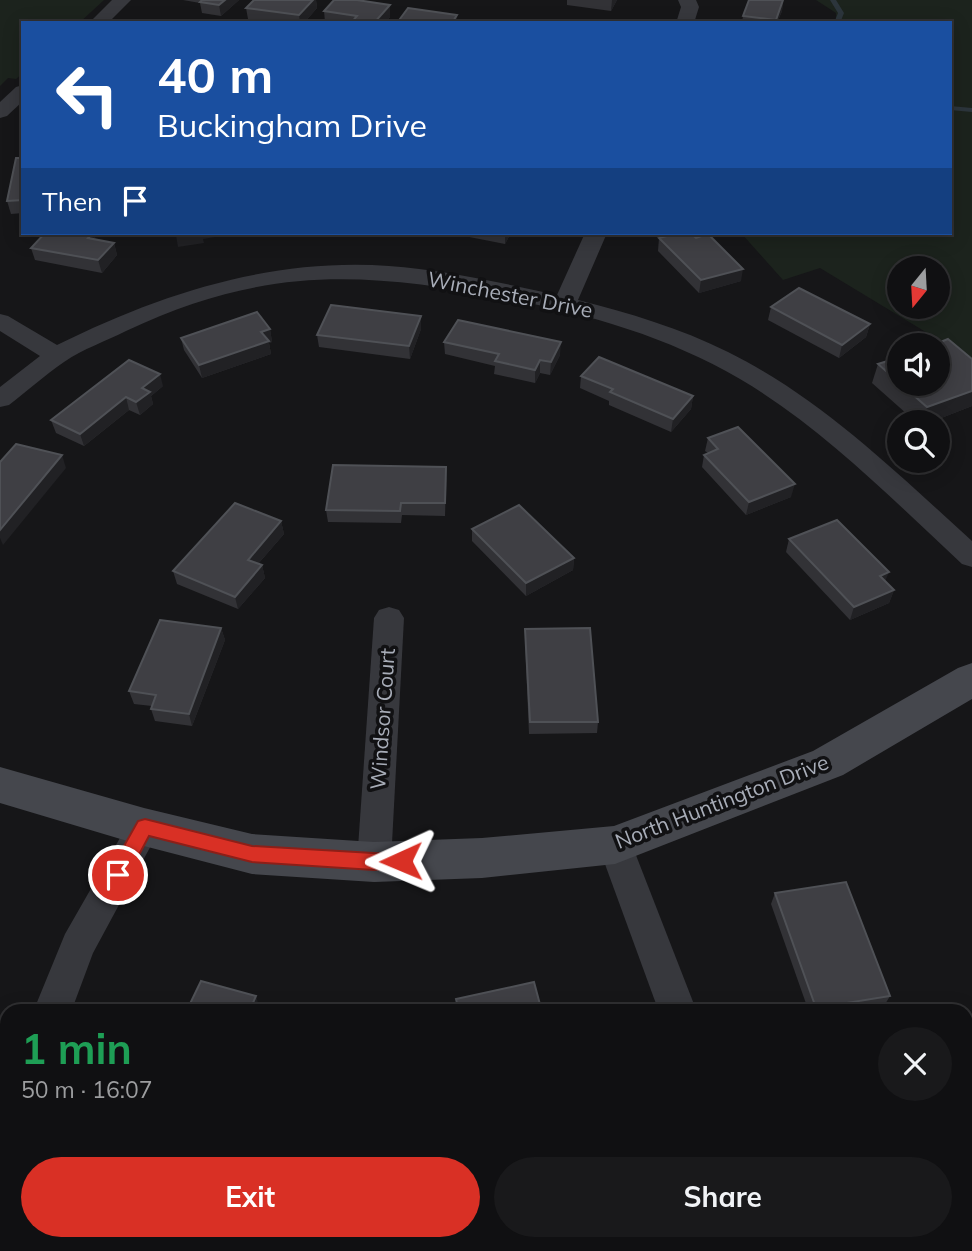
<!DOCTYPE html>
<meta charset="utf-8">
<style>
:root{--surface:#101012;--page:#19191b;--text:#f1f3f6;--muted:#9c9d9f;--line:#303032;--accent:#d93025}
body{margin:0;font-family:Mulish,sans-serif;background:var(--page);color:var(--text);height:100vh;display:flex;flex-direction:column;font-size:26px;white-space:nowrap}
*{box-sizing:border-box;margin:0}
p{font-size:23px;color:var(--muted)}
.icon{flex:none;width:38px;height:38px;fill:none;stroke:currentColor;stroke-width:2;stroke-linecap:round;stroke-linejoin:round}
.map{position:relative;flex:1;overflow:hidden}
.panel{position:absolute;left:0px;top:1004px;width:973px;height:247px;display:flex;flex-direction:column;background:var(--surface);border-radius:21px 21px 0 0;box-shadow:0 4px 18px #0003,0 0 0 2px var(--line)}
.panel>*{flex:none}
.top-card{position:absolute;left:21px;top:21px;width:931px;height:214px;border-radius:0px;box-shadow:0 4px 18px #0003,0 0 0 2px var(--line);background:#1a4fa0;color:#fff;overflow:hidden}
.needle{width:46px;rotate:198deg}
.buttons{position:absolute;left:887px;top:256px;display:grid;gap:14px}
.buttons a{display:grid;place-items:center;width:63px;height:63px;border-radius:50%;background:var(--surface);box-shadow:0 4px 18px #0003,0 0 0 2px var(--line);font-size:35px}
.pin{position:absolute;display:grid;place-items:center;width:60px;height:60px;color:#fff;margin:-30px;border:4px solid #fff;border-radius:50%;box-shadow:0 2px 7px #0007}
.me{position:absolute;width:77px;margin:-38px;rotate:269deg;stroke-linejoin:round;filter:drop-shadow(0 0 5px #0008)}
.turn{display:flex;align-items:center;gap:24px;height:147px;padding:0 21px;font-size:32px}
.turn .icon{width:91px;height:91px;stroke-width:2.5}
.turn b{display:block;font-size:49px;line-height:60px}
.then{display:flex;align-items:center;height:66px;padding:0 21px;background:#0003;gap:14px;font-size:26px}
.round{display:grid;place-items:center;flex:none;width:74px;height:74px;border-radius:37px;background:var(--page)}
.headline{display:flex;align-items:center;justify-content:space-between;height:119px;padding:0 21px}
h1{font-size:42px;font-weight:700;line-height:52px;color:#1e9e55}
.cta{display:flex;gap:14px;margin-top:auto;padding:14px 21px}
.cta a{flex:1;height:80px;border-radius:42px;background:var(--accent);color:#fff;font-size:28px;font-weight:700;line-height:80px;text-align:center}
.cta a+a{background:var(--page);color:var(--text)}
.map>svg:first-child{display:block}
.green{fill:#1c231d;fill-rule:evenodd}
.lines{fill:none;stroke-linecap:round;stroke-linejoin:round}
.stream{fill:#2c353c;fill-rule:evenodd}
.street{fill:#37383d;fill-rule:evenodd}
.secondary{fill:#45474d;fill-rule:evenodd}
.wall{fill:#323236}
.shaded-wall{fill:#212124}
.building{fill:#3f3f44;stroke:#4f5156;stroke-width:2}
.route{fill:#d93025;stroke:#8d1f18;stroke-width:2}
.labels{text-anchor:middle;stroke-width:7;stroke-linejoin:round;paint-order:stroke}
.street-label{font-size:21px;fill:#a8adb8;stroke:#111113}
</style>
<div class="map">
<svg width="972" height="1251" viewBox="0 0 972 1251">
<rect width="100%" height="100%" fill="#161618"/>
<g class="green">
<path d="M0 0H104L79 23H23V73L16 79 8 78 0 86Z"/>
<path d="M816 0H972V360L820 268 783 280 741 233H950V23H836V13ZM900 268H938V306H900Z"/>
</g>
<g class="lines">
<g class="stream">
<path d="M830 0H836L844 13 840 23H834L838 13Z"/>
<path d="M950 106 972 108V112L950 110Z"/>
</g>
<g class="street">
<path d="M112 0H131L108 23H89Z"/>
<path d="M678 0H696L699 7 694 23H676L681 7Z"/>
<path d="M23 85V101L7 116 0 118V102L16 87Z"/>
<path d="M585 233H607L578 300C629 313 680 328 728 352 821 398 896 472 972 541V567L962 564C892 499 823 428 740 379 668 337 589 314 508 299 363 271 263 266 126 331 106 341 83 349 64 362 45 375 27 391 9 405L0 407V387L40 356 0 331V314L8 316 57 345C162 293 270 258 389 266 445 270 502 283 557 295Z"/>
<path d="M389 607 399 610 404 618 391 862 386 873 374 877 362 873 357 862 374 618 379 610Z"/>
<path d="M144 812 156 817 161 827 93 953 71 1012H33L65 934 132 817Z"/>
<path d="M615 830 627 834 632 845 697 1012H659L598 845 603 834Z"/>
<path d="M7 1126V1187L0 1190V1129Z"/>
<path d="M759 1244H802L805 1251H762Z"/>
</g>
<path class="secondary" d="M972 663V699L843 775 615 864 482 878 374 882 252 874 144 846 0 803V767L144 808 252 834 374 842 482 838 614 826 813 751 958 668Z"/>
</g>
<g class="wall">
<path d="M183 0H239L221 16 202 13 200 3Z"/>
<path d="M254 0H316L317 8 304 23H272L248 19 246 8Z"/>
<path d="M567 0H617L611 11 567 5Z"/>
<path d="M783 0 782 11 777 23H742L743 16Z"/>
<path d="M390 5V17L385 23 325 22 324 11Z"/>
<path d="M23 158V213L11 214 7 201Z"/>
<path d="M449 233H511L505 244Z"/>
<path d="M659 238 741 281 699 293 658 251Z"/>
<path d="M96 239 114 243 117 255 102 273 35 260 31 248Z"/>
<path d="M771 307 870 324 866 337 839 358 768 320Z"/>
<path d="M270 329 272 342 269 343 271 354 202 378 184 350 181 338Z"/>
<path d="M421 329 410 359 319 347 317 335Z"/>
<path d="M444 342 560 355 550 375 540 373 535 383 494 374 495 366 445 354Z"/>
<path d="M972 359V406L931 422H916L872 383 878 364Z"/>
<path d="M581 376 693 396 691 409 671 432 609 405V401L580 388Z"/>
<path d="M163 386 151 396 153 404 140 415 129 410 84 446 56 433 51 420Z"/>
<path d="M708 438 791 497 746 515 702 467 704 455 708 453 705 451Z"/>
<path d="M446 467 445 516 402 515 401 523 328 522 326 510Z"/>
<path d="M281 521 284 534 258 564 262 565 265 578 238 609 177 584 173 571Z"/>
<path d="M472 529 574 558 573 570 526 596 472 541Z"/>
<path d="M789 539 885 581 894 590 889 603 850 620 786 552Z"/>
<path d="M221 628 225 640 192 726 155 721 151 709 152 706 134 704 129 691Z"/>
<path d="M525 629 598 722 597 733 529 734 525 641Z"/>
<path d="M775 893 890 996 884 1006 852 1012H809L771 904Z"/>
<path d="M535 1244H616L620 1251H538Z"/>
</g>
<g class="shaded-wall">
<path d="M225 0H239L221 16 219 5Z"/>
<path d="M313 0H316L317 8 304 23H300L299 15Z"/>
<path d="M612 0H617L611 11Z"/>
<path d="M783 0 782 11 777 23H776Z"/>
<path d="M390 5V17L385 23H374Z"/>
<path d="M457 15V23H452Z"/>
<path d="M93 233H94L97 244 88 238Z"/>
<path d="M188 233H239L203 239 204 243 178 247 176 235Z"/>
<path d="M505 233H511L505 244Z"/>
<path d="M114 243 117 255 102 273 98 260Z"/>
<path d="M743 269 741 281 699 293 701 280Z"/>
<path d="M421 316V329L410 359 409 346Z"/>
<path d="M870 324 866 337 839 358 842 345Z"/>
<path d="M270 329 272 342 269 343 271 354 202 378 199 365 261 332Z"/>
<path d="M561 342 560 355 550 375 551 362Z"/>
<path d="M540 360V373L535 383V370Z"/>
<path d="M160 374 163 386 151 396 153 404 140 415 136 402 142 388Z"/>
<path d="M972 391V406L931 422H922L927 407Z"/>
<path d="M693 396 691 409 671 432 673 419Z"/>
<path d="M126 397 129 410 84 446 80 434Z"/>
<path d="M62 455 66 468 3 545 0 538V530Z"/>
<path d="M446 467 447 480 445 516V503Z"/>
<path d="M795 484 791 497 746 515 749 502Z"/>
<path d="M281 521 284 534 251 572 248 560Z"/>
<path d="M574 558 573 570 526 596V583Z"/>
<path d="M262 565 265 578 238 609 235 597Z"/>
<path d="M889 572 884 584 880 576Z"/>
<path d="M894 590 889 603 850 620 854 607Z"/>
<path d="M221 628 225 640 192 726 189 714Z"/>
<path d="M256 996 259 1006 257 1012H249Z"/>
<path d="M972 1170V1178L966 1180V1172Z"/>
<path d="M972 1193V1196L966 1201V1195Z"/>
<path d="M178 1244H187L186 1251 178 1249Z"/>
</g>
<g class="building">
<path d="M202 0H225L219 5 200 2Z"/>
<path d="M254 0H313L299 15 246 8Z"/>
<path d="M334 0H357L390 5 374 23H351L357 16 324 11Z"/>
<path d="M749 0H783L776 20 743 16Z"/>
<path d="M408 8 457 15 452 23H397Z"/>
<path d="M16 158H23V200L7 201Z"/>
<path d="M45 233H93L88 238 114 243 98 260 31 248Z"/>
<path d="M679 233H690L696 238 708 234 743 269 701 280 659 238Z"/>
<path d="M799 288 870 324 842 345 771 307Z"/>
<path d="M331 305 421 316 409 346 317 335Z"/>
<path d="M257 312 270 329 261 332 269 341 199 365 181 338Z"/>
<path d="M458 320 561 342 551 362 540 360 535 370 495 361 499 354 444 342Z"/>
<path d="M948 339 972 359V391L927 407 878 364 900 357V383H938V345H933Z"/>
<path d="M599 357 693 396 673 419 610 392 613 389 581 376Z"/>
<path d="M129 360 160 374 142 388 150 392 136 402 126 397 80 434 51 420Z"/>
<path d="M738 427 795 484 749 502 704 455 718 449 708 438Z"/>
<path d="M16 444 62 455 0 530V462Z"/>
<path d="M333 465 446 467 445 503H401L400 511 326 510Z"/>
<path d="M235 503 281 521 248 560 262 565 235 597 173 571Z"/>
<path d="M519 505 574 558 526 583 472 529Z"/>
<path d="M837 520 889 572 880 576 894 590 854 607 789 539Z"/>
<path d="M160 620 221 628 189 714 151 709 156 695 129 691Z"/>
<path d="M590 628 598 722H530L525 629Z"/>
<path d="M846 882 890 996 816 1008 775 893Z"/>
<path d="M201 981 256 996 249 1012H186Z"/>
<path d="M534 982 542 1012H459L456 999Z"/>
<path d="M966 1109 972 1120V1170L966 1172 972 1183V1193L966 1195Z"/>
<path d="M126 1244H178V1249L220 1246 219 1251H125Z"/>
<path d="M541 1244H616L620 1251H544Z"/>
</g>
<path class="route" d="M145 819 252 846 407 855 410 861 407 866 374 870 252 862 149 836 125 881 118 883 111 881 109 875 111 869 138 821Z"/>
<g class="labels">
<g class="street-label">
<text transform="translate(510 295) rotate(11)" y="7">Winchester Drive</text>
<text transform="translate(383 719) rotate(-86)" y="7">Windsor Court</text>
<text transform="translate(722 802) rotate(-21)" y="7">North Huntington Drive</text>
</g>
</g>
</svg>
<div class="buttons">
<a><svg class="needle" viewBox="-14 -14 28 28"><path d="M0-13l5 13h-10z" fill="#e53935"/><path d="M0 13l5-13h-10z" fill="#9c9d9f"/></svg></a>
<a><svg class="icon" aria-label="sound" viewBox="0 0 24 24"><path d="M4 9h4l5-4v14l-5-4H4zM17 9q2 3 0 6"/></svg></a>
<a><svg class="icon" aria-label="search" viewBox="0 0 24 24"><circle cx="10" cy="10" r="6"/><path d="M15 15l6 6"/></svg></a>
</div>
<div class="pin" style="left:118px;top:875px;background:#d93025"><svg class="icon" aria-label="arrive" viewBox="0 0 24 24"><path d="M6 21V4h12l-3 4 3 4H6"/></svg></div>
<svg class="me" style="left:401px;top:861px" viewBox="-20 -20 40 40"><path d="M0-17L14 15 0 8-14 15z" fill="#d93025" stroke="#fff" stroke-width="4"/></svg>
<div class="top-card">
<div class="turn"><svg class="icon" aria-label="left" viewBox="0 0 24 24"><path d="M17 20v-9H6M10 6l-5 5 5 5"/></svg><div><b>40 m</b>Buckingham Drive</div></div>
<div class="then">Then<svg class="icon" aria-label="arrive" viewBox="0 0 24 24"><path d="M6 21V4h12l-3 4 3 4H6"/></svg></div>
</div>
<section class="panel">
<div class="headline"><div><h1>1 min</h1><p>50 m · 16:07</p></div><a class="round"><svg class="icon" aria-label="close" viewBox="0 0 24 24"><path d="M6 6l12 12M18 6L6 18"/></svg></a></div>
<div class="cta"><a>Exit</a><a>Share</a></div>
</section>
</div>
